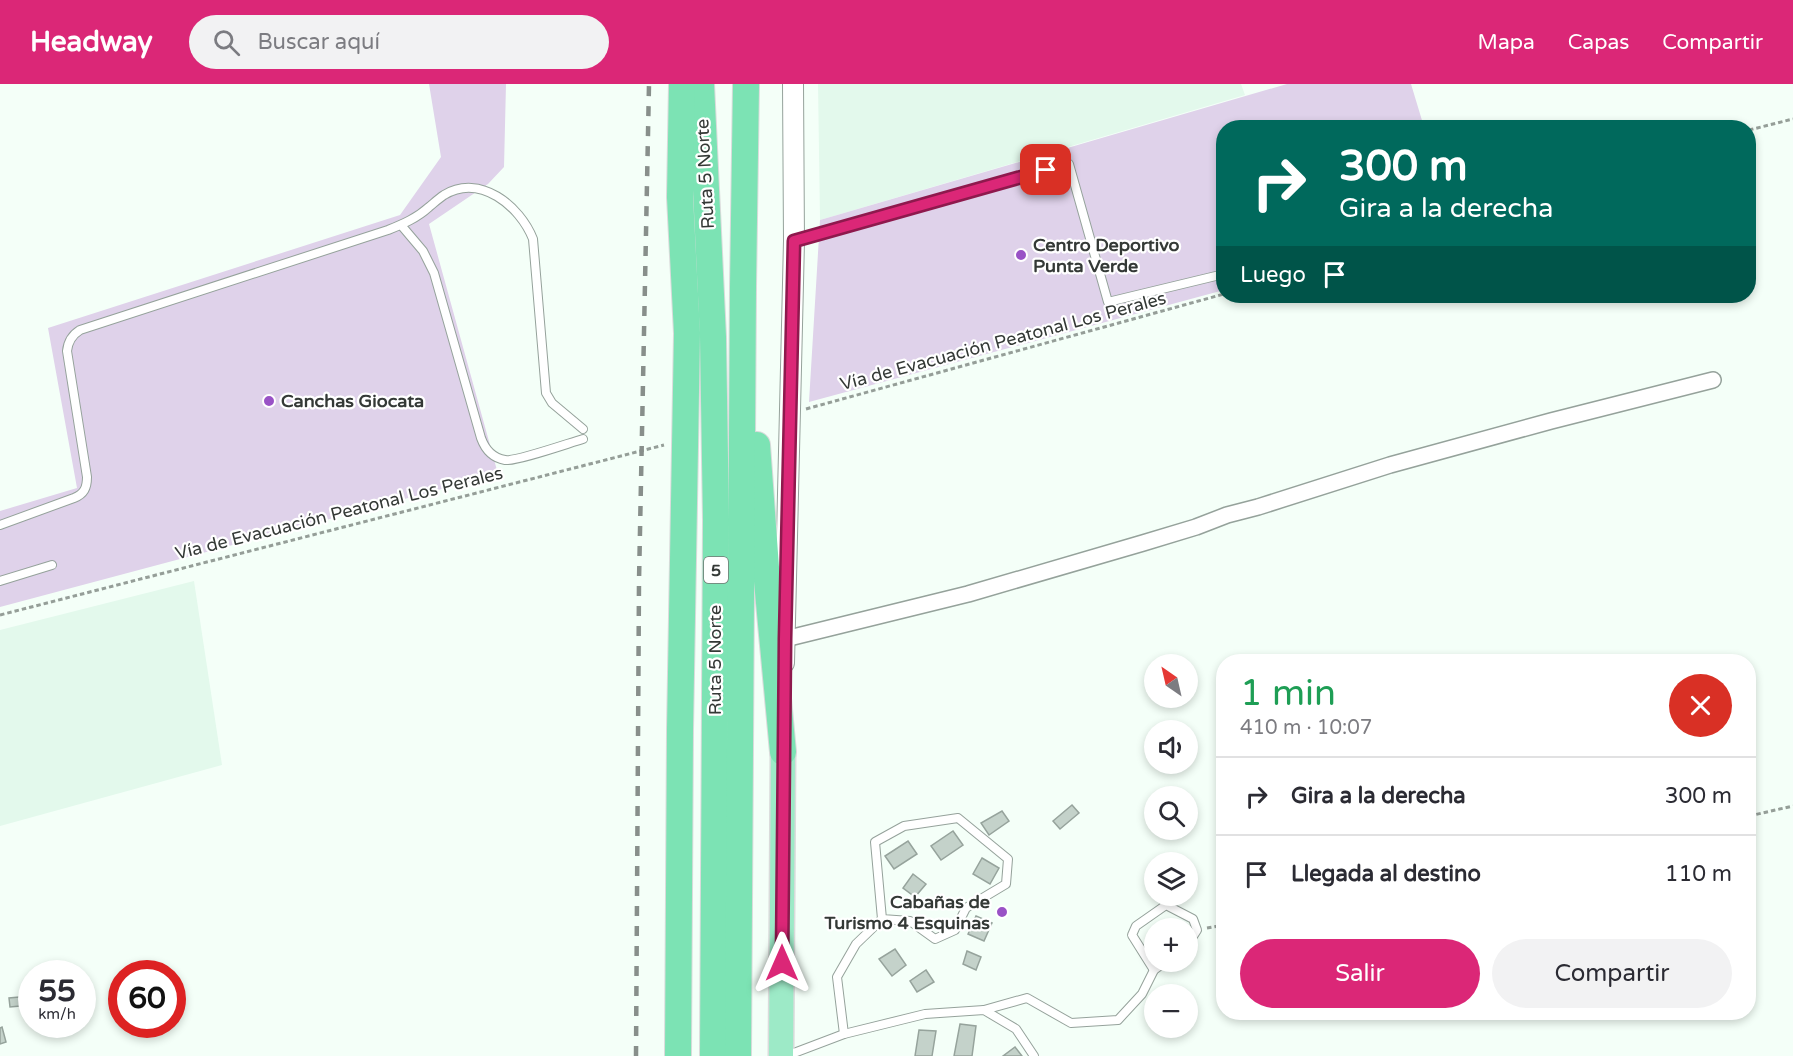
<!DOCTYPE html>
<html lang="es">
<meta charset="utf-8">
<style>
:root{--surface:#fff;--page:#f2f2f3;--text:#2b2b33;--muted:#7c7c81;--line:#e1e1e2;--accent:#db2777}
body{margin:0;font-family:"Varela Round",sans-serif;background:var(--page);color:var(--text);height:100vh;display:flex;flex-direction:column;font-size:22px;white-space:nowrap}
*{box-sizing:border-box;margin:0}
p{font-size:20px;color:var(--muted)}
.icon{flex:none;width:33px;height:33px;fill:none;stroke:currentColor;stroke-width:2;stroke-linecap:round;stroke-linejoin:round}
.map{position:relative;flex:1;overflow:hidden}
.side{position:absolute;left:1216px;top:570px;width:540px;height:366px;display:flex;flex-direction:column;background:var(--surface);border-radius:24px;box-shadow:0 3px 9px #0003}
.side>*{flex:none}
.hud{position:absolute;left:1216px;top:36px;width:540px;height:183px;border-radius:24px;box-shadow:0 3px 9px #0003;background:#00695c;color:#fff;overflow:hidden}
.needle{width:39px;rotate:326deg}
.buttons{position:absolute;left:1144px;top:570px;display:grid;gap:12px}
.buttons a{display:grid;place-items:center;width:54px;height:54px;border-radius:50%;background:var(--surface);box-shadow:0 3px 9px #0003;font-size:30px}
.speed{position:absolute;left:18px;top:876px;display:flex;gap:12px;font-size:30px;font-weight:700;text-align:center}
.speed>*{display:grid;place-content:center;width:78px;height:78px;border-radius:50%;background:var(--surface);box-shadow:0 3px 9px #0003;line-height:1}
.speed small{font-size:15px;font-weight:400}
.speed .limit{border:9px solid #d22;background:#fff;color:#111}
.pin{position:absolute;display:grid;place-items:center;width:51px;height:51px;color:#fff;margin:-26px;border-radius:12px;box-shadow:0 3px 9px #0006}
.me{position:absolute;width:66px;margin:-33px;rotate:0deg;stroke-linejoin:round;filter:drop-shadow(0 0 4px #0008)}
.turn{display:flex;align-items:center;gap:21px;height:126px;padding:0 24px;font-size:27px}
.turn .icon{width:78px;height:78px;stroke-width:2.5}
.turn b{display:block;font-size:42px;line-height:51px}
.then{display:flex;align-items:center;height:57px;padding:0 24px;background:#0003;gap:12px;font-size:22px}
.round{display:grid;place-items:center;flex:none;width:63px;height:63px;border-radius:32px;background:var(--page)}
.summary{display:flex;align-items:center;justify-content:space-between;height:102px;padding:0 24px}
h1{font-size:36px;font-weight:600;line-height:45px;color:#1e9e55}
.action{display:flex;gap:12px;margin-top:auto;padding:12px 24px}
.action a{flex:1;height:69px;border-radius:36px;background:var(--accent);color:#fff;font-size:24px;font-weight:600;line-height:69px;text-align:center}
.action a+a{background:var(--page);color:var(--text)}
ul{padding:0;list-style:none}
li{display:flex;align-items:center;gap:18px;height:78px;padding:0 24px;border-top:2px solid var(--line)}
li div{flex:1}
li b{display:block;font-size:22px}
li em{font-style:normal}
header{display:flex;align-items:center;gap:36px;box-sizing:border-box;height:84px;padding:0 30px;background:var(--accent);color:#fff}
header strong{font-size:28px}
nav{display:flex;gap:33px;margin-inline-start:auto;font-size:21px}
.search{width:420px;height:54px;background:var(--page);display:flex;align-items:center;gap:15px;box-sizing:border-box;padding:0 21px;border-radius:33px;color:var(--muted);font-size:22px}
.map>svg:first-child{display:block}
.built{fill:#e3f9ec}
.green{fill:#dfd2ea}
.building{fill:#c4d2ca;stroke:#96a39c;stroke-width:1.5}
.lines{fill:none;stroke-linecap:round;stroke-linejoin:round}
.service-casing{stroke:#95a29b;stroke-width:10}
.minor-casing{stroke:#95a29b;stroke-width:18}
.tertiary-casing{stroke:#95a29b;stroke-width:22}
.primary-casing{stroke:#dadbdb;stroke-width:27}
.trunk-casing{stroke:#dadbdb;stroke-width:28}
.path{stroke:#959e98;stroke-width:3;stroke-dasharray:4.5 3;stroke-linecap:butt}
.service{stroke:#fff;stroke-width:8}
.minor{stroke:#fff;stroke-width:15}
.tertiary{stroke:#fff;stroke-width:20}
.primary{stroke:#9deac7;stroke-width:24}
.trunk{stroke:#7ce3b4;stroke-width:26}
.rail{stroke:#888f8b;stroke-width:4.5;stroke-dasharray:10 10;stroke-linecap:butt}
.route-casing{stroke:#8e194d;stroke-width:15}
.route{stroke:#db2777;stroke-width:10}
.poi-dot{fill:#9952c6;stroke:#fff;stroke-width:2}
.labels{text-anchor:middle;stroke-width:4.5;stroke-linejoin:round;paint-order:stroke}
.shield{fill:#fff;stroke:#717472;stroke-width:1.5}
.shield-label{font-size:16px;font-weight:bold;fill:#343936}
.street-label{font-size:18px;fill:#343936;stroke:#fff}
.poi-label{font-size:18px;font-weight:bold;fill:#343936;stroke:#fff;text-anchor:start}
</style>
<header>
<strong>Headway</strong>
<div class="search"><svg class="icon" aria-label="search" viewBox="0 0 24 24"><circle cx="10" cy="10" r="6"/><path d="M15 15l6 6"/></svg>Buscar aquí</div>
<nav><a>Mapa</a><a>Capas</a><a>Compartir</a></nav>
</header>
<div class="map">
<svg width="1793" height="972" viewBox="0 0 1793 972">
<rect width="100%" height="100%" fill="#f4fff8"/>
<g class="built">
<path d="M818 0H1241L1245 11 820 136Z"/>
<path d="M194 497 222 681 0 742V546Z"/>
</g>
<g class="green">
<path d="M429 0H506L504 83 488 100 429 140 498 390 0 523V427L77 404 48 244 400 131 441 73Z"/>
<path d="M1287 0H1411L1424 43 1224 44V206L809 318 820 136Z"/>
</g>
<g class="building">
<path d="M1072 721 1079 729 1060 745 1053 737Z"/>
<path d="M1002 727 1009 737 989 751 981 739Z"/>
<path d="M953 747 963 761 941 776 931 762Z"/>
<path d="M908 757 917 770 894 785 885 772Z"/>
<path d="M982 774 999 784 990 800 973 790Z"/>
<path d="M913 790 926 800 915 813 903 804Z"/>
<path d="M976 832 992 839 984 857 968 850Z"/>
<path d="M895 865 906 881 892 892 879 875Z"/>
<path d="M967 867 981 873 976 886 963 880Z"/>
<path d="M926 886 934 898 917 908 910 897Z"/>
<path d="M19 913 20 922 10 923 9 914Z"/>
<path d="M960 940 976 942 972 972H954Z"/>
<path d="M2 943 6 958 0 960V944Z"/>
<path d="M919 946 936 947 932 972H915Z"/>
<path d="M1015 963 1022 972H1003Z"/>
</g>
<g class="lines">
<g class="service-casing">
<g id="service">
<path d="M401 141 423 167 434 189 481 354C485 365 493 374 505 376 515 378 569 359 583 355"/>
<path d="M796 156 1069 80 1108 218 1224 190"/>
<path d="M0 441 74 414C84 410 87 404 87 393L67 267C68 257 72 251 80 246L388 146C403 140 417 134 429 123 434 119 438 115 444 111 480 89 520 122 533 155L546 309 552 319 583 345"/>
<path d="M0 497 52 481"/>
<path d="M1154 886 1132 851 1136 842 1166 821 1193 835 1197 846 1188 860"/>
<path d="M984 926 1027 914 1071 939 1118 936 1142 910 1154 886 1165 878"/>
<path d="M844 950 837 893 856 860 882 835 875 758 904 742 958 734 1008 775 1006 800 966 824 955 846 935 855 910 837 882 835"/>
<path d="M786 972 844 950 925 930 984 926 1016 945 1034 972"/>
</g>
</g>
<g class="minor-casing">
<path id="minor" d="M785 555 968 510 1143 459 1196 443 1227 431 1258 423 1390 381 1551 337 1713 296"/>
</g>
<g class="tertiary-casing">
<path id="tertiary" d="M784 579 794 157 793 0"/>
</g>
<g class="primary-casing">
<path id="primary" d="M781 972 783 668"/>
</g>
<g class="trunk-casing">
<g id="trunk">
<path d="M701 0 713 253 716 436 713 972"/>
<path d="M757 361 767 497 783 668"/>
<path d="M678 972 680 646 687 249 680 113 682 0"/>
<path d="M738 972 743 203 746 0"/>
</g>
</g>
<g class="path">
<path d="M1749 46 1793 35"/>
<path d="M806 325 1224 210"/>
<path d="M0 531 664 361"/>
<path d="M1749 732 1793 722"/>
<path d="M1207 844 1224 841"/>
</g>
<use href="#service" class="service"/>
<use href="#minor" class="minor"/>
<use href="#tertiary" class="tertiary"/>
<use href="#primary" class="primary"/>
<use href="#trunk" class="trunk"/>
<path class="rail" d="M636 972 639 497 649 0"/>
</g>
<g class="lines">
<g class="route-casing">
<path id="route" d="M782 879 785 555 794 157 1046 86"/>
</g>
<use href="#route" class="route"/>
</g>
<g class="poi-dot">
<circle cx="1021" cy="171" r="6"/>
<circle cx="269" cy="317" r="6"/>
<circle cx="1002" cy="828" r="6"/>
</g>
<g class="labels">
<rect class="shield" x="704" y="473" width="24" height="26" rx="4.5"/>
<g class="shield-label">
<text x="716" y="492">5</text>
</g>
<g class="street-label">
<text transform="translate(705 90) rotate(-93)" y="6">Ruta 5 Norte</text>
<text transform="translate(1003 257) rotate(-15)" y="6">Vía de Evacuación Peatonal Los Perales</text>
<text transform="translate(339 429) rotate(-14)" y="6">Vía de Evacuación Peatonal Los Perales</text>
<text transform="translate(715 576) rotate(-90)" y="6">Ruta 5 Norte</text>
</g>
<g class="poi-label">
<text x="1033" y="167">Centro Deportivo<tspan x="1033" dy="21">Punta Verde</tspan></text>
<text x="281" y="323">Canchas Giocata</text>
<text x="990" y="824" text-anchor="end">Cabañas de<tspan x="990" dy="21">Turismo 4 Esquinas</tspan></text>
</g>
</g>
</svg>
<div class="buttons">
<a><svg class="needle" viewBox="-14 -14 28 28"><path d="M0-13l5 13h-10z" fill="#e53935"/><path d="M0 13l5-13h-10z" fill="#7c7c81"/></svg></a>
<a><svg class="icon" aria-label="sound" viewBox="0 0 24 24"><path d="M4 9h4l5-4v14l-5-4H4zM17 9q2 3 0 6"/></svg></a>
<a><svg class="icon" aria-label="search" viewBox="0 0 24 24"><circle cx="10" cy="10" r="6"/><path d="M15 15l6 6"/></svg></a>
<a><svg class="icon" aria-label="layers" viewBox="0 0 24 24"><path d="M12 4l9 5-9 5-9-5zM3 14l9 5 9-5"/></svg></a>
<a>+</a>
<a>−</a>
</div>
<div class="speed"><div>55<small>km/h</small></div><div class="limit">60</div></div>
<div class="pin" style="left:1046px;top:86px;background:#d93025"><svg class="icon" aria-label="arrive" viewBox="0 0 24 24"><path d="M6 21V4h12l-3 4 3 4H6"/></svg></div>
<svg class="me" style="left:782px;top:879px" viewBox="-20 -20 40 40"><path d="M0-17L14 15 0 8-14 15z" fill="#db2777" stroke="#fff" stroke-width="4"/></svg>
<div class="hud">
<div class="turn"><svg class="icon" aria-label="right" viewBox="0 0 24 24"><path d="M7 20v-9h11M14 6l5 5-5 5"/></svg><div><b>300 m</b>Gira a la derecha</div></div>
<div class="then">Luego<svg class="icon" aria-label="arrive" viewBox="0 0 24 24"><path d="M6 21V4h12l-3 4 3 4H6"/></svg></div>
</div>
<section class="side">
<div class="summary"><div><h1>1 min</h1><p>410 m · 10:07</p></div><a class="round" style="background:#d93025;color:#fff"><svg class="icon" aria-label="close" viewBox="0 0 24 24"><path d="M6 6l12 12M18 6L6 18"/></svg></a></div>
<ul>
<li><svg class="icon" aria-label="right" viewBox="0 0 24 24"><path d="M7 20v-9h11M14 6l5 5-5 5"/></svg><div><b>Gira a la derecha</b></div><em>300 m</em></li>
<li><svg class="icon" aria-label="arrive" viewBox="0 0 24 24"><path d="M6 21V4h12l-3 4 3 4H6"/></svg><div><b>Llegada al destino</b></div><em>110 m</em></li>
</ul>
<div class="action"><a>Salir</a><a>Compartir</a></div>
</section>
</div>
